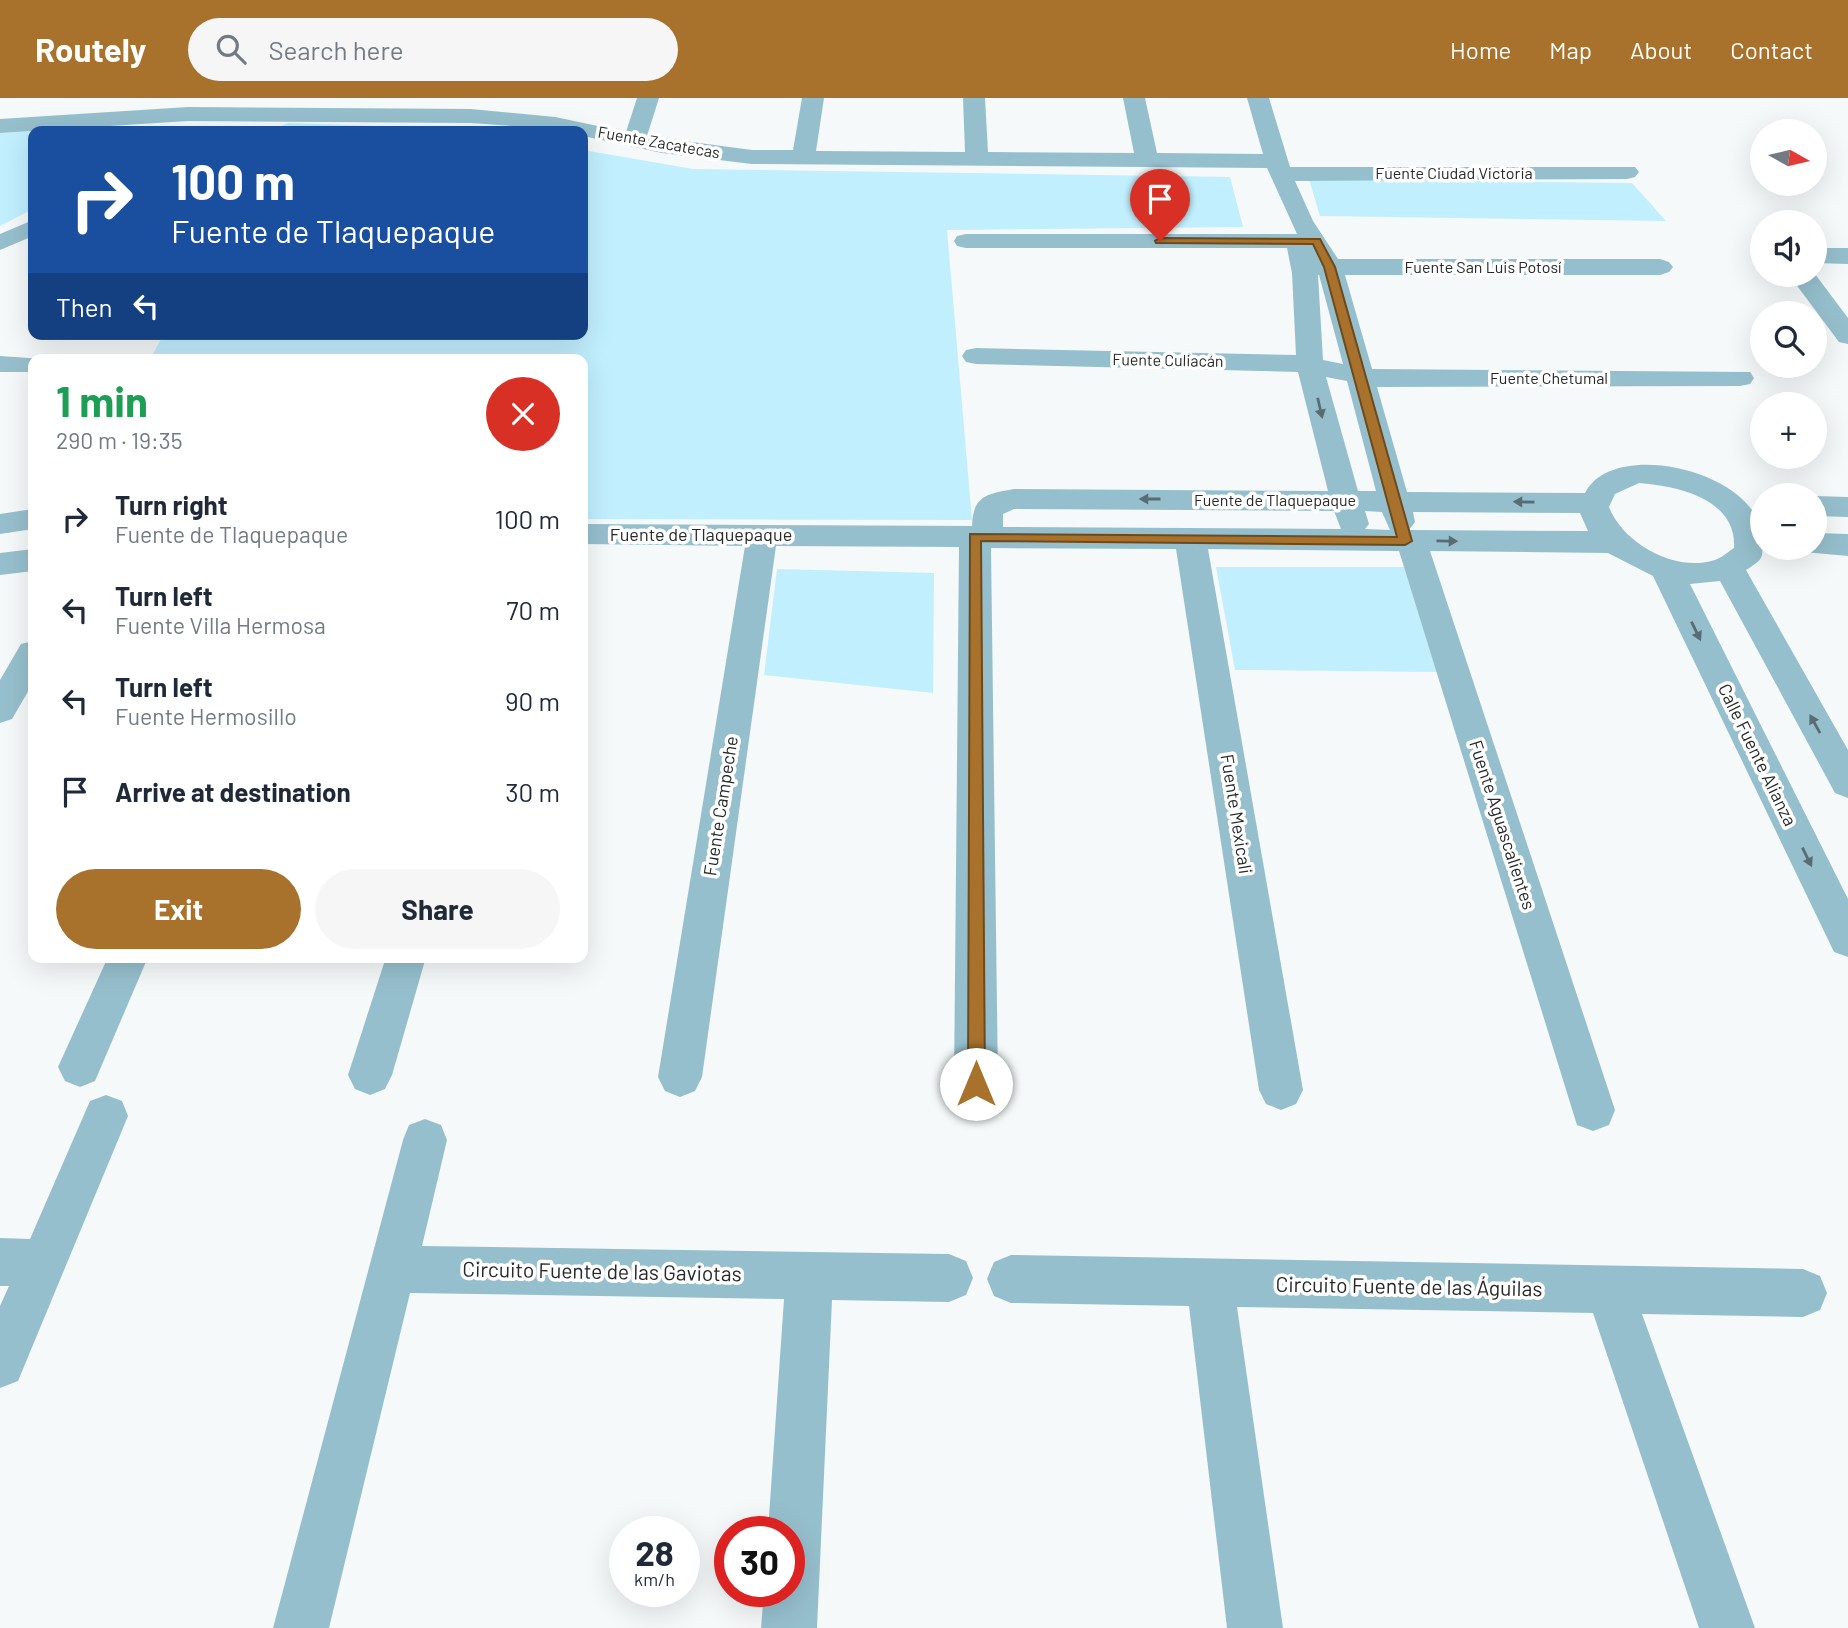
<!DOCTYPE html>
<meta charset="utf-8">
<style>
:root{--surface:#fff;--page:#f6f6f7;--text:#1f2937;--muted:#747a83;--accent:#a8722c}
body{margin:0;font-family:Barlow,sans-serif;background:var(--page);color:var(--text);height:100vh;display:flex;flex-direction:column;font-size:26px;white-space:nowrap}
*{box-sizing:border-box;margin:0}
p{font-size:23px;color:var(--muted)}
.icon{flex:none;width:38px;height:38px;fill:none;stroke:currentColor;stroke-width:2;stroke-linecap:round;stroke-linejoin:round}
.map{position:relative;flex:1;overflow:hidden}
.details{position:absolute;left:28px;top:256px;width:560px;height:609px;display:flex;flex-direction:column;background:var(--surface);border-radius:14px;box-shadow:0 7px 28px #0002}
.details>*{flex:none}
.guide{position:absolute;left:28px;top:28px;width:560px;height:214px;border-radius:14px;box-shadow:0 7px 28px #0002;background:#1a4fa0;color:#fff;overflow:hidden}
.needle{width:46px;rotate:98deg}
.buttons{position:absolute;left:1750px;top:21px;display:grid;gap:14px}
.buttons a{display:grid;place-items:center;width:77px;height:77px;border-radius:50%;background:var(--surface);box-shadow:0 7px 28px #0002;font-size:35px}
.speed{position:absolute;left:609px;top:1418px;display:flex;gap:14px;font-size:35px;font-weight:700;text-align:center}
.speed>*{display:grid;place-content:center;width:91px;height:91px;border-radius:50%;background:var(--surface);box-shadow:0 7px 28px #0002;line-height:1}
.speed small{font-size:18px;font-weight:400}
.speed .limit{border:10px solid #d22;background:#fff;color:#111}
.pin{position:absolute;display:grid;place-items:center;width:60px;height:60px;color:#fff;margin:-72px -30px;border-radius:50% 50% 50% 0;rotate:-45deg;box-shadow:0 0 7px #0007}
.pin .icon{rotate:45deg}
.me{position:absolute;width:77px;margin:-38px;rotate:0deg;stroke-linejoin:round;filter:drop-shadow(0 0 5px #0008)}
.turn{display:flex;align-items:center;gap:24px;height:147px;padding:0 28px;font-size:32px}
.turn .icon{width:91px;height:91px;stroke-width:2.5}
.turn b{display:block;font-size:49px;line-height:60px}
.then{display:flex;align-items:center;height:66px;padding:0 28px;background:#0003;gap:14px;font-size:26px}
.round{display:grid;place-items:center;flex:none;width:74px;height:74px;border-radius:37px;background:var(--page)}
.overview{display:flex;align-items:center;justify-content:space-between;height:119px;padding:0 28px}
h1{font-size:42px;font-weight:700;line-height:52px;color:#1e9e55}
.button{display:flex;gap:14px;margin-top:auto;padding:14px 28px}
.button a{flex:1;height:80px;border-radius:42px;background:var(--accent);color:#fff;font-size:28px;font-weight:700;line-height:80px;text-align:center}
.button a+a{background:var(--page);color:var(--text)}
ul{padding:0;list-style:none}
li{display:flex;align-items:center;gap:21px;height:91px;padding:0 28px}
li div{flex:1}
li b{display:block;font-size:26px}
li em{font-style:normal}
header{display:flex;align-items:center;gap:42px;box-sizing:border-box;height:98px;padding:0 35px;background:var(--accent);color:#fff}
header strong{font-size:33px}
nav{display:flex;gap:38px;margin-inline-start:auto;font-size:24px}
.search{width:490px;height:63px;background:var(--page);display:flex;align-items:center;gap:18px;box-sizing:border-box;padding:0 24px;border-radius:38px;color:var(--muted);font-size:26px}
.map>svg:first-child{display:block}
.green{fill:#c1effe}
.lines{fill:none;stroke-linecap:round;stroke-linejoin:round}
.street{fill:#96bfcd;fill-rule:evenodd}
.oneway{fill:#596c73}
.route{fill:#a8722c;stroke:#6d4a1d;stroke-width:2}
.labels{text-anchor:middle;stroke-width:7;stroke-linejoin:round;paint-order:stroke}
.far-street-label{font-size:16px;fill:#272929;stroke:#fff}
.street-label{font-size:18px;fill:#272929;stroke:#fff}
.near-street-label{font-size:21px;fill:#272929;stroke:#fff}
</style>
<header>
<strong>Routely</strong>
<div class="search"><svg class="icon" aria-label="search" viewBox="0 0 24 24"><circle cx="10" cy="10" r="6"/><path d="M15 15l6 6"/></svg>Search here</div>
<nav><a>Home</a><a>Map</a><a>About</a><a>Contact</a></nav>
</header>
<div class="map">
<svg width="1848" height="1530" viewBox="0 0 1848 1530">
<rect width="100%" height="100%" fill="#f5f9fa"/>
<g class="green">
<path d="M288 25 466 31 477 33H270Z"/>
<path d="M212 28 197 33H35Z"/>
<path d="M33 33V111L0 128V35Z"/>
<path d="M583 52 693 71 1230 79 1243 129 947 132 972 422 583 421V261H150L164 236H583Z"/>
<path d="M1309 81 1632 85 1666 123 1320 118Z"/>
<path d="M1216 469H1404L1437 574 1235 572Z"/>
<path d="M777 471 934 475 933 595 764 577Z"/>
</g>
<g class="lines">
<g class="street">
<path d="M637 0H659L647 38 752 52H793L802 0H824L816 53 965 54 963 0H985L988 54 1134 55 1123 0H1145L1157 55 1263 56 1247 0H1269L1290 69H1635L1639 74 1635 79 1627 81 1295 83 1313 123 1338 161H1660L1669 164 1673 169 1669 174 1660 177H1345L1372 271 1750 274 1754 280 1750 286 1740 288 1377 289 1407 394 1585 395C1613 338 1762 374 1762 441 1762 460 1766 459 1746 472L1848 652V700L1835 695 1720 483 1690 486 1848 801V859L1834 854 1653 478 1608 455 1430 453 1615 1012 1609 1027 1593 1033 1577 1027 1399 453 1208 451 1303 992 1296 1006 1281 1012 1266 1006 1259 992 1176 451 991 450 998 986 991 1000 976 1006 961 1000 954 986 959 449 776 448 702 979 695 993 680 999 665 993 658 979 745 448 583 446V426L972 428C973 398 986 396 1014 391L1328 393 1298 274 976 266 966 264 962 258 966 252 976 250 1296 257 1292 175 1287 150H966L957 148 954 143 957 138 966 136H1297L1267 70 752 66 662 55 583 38V33L471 25 188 23 0 35V21L188 9 471 11 555 19 626 34ZM1318 177H1319L1343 266 1323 262ZM1326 279 1347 283 1376 393H1358ZM1639 385C1678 388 1737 401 1734 450 1728 454 1721 460 1715 462 1675 475 1623 445 1609 409L1615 396ZM1014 411 1334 413 1341 431 1003 429V416ZM1365 413 1382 414 1390 432 1365 431 1369 426ZM1413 414 1580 415 1588 433 1409 432 1415 424Z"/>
<path d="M33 122V138L0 152V136Z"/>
<path d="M1815 150H1848V166L1815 165Z"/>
<path d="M1815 176 1848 220V246L1839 244 1789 177Z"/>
<path d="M0 258 43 261H33V274H0Z"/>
<path d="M1815 398 1848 399V419L1815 418Z"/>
<path d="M33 411V431L0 436V416Z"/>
<path d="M1815 435 1848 436V458L1804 454 1802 450H1815Z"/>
<path d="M33 451V473L0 477V455Z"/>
<path d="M33 543V585L12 621 0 625V582L21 546Z"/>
<path d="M108 859H148L95 983 80 989 65 983 58 969Z"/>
<path d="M386 859H426L392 977 385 991 370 997 355 991 348 977Z"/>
<path d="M106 997 122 1003 128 1018 18 1283 0 1290V1208L9 1188H0V1140L30 1141 90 1003Z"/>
<path d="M425 1021 441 1027 447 1042 422 1148 949 1156 966 1163 973 1180 966 1197 949 1204 832 1202 817 1530H761L764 1493H789V1433H768L784 1201 410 1195 329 1530H273L403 1042 409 1027Z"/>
<path d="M1011 1157 1803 1171 1820 1178 1827 1195 1820 1212 1803 1219 1642 1216 1755 1530H1699L1593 1215 1237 1209 1283 1530H1227L1189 1208 1011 1205 994 1198 987 1181 994 1164Z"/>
</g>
</g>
<defs><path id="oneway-solid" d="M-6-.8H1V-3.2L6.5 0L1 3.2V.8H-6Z" transform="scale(1.75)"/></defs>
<g class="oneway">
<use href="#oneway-solid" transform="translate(1320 310) rotate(77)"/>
<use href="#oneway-solid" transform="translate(1150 401) rotate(-180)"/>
<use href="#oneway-solid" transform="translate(1524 404) rotate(-179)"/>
<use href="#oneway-solid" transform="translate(1447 443) rotate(1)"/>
<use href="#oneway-solid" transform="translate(1696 533) rotate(64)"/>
<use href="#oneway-solid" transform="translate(1815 626) rotate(-119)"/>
<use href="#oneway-solid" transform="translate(1807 759) rotate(64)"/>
</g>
<path class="route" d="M1160 140 1320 141 1335 169 1412 443 1405 447 981 443 985 986 983 992 976 994 970 992 968 986 970 436 1397 439 1324 169 1313 146 1156 145 1155 143Z"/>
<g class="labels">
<g class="far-street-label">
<text transform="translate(659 44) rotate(10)" y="6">Fuente Zacatecas</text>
<text x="1454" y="81">Fuente Ciudad Victoria</text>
<text x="1483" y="175">Fuente San Luis Potosí</text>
<text transform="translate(1168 262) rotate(1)" y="6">Fuente Culiacán</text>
<text x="1549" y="286">Fuente Chetumal</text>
<text x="1275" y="408">Fuente de Tlaquepaque</text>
</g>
<g class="street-label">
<text x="701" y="443">Fuente de Tlaquepaque</text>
<text transform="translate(1757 657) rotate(64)" y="6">Calle Fuente Alianza</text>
<text transform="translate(721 708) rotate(-81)" y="6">Fuente Campeche</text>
<text transform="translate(1236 716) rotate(81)" y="6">Fuente Mexicali</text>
<text transform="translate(1502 727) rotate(72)" y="6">Fuente Aguascalientes</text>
</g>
<g class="near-street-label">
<text transform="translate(602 1174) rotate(1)" y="7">Circuito Fuente de las Gaviotas</text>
<text transform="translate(1409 1189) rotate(1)" y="7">Circuito Fuente de las Águilas</text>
</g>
</g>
</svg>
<div class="buttons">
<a><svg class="needle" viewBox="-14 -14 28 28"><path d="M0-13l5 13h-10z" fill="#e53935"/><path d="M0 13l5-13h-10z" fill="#747a83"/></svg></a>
<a><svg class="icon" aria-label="sound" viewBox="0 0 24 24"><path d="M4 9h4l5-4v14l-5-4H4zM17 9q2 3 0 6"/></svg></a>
<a><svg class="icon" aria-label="search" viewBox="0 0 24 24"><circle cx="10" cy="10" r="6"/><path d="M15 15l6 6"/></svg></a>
<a>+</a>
<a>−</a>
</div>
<div class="speed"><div>28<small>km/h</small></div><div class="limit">30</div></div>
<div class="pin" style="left:1160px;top:143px;background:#d93025"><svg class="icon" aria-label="arrive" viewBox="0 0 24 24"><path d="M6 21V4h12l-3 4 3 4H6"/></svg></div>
<svg class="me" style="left:976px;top:986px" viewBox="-20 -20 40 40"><circle r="19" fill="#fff"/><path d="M0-13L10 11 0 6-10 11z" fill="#a8722c"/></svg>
<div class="guide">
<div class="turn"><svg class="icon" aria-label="right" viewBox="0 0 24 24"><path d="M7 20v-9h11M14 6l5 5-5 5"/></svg><div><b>100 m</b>Fuente de Tlaquepaque</div></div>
<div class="then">Then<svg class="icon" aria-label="left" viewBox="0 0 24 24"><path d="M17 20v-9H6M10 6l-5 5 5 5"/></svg></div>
</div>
<section class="details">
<div class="overview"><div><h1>1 min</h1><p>290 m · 19:35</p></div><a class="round" style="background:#d93025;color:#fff"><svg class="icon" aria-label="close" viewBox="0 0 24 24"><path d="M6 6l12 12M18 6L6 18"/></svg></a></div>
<ul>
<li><svg class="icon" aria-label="right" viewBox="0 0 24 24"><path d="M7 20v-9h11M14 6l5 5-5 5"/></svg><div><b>Turn right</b><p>Fuente de Tlaquepaque</p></div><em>100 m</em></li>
<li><svg class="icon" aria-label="left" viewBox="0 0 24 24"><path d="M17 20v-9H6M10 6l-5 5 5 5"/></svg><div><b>Turn left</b><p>Fuente Villa Hermosa</p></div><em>70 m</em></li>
<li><svg class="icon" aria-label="left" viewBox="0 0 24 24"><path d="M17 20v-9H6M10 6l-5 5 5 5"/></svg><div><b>Turn left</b><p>Fuente Hermosillo</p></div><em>90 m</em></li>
<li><svg class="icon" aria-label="arrive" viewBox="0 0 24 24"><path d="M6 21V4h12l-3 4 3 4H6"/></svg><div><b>Arrive at destination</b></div><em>30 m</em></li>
</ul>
<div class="button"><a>Exit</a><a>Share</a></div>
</section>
</div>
